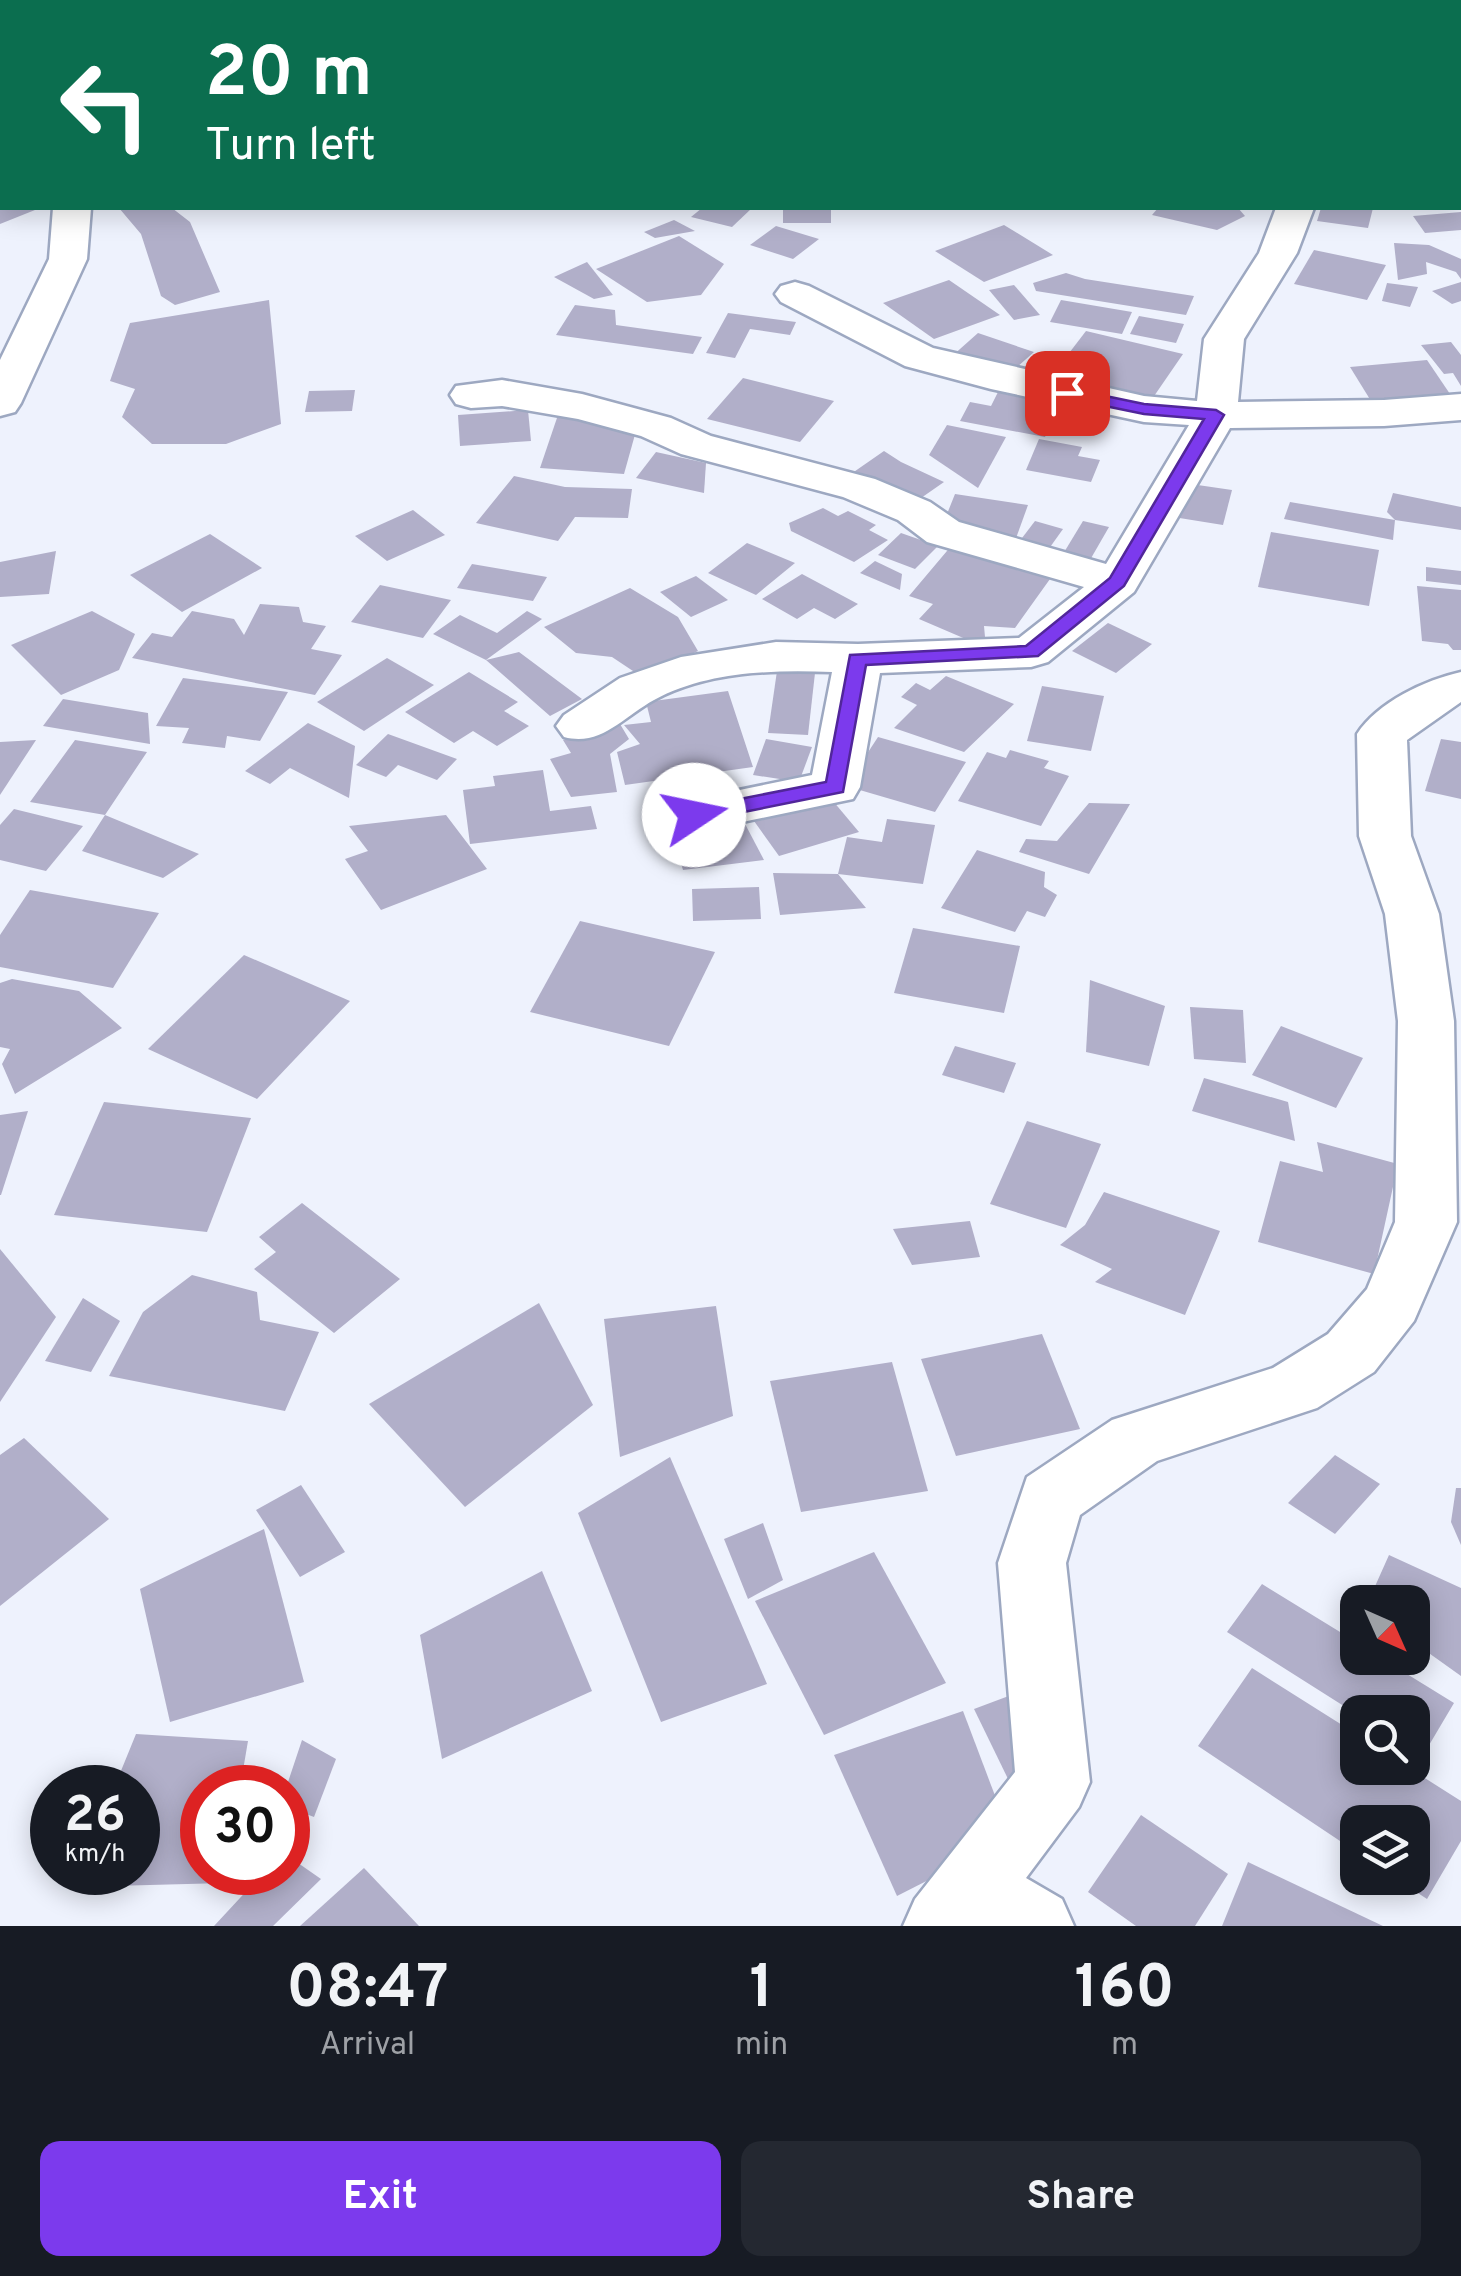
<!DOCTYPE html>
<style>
:root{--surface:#171b24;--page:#242831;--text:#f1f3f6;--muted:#9ea1a6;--accent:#7c3aed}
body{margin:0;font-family:Overpass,sans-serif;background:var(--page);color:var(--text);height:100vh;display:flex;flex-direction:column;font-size:38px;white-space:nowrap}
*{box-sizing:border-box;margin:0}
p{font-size:32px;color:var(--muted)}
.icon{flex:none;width:55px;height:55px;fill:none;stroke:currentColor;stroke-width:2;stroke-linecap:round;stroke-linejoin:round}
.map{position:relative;height:1926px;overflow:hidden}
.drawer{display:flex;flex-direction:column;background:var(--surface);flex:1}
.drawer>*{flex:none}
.banner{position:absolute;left:0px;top:0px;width:1462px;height:210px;box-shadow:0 5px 25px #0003;background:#0b6e4f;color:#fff;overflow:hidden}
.needle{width:65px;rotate:135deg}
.controls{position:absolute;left:1340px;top:1585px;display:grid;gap:20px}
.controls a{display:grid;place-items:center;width:90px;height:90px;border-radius:20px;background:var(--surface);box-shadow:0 5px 25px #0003;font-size:50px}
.speed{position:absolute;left:30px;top:1765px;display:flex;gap:20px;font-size:50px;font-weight:700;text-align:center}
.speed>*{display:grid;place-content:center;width:130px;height:130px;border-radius:50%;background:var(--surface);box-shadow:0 5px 25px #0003;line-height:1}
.speed small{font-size:25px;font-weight:400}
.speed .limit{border:15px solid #d22;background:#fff;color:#111}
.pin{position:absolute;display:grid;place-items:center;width:85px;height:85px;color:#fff;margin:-42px;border-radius:20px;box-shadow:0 5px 15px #0006}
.me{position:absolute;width:110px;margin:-55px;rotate:79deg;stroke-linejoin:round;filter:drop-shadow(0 0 8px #0008)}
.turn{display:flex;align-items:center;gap:35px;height:210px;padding:0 40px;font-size:45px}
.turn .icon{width:130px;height:130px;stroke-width:2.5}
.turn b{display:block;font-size:70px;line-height:85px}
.eta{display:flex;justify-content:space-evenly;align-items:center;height:170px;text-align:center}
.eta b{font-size:60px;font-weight:700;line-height:70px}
.button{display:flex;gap:20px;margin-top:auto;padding:20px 40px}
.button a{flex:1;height:115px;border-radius:20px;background:var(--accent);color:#fff;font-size:40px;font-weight:700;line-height:115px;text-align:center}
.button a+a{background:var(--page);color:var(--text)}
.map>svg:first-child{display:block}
.building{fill:#b1afc9}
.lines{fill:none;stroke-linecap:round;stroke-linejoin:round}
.minor-casing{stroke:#9da8c1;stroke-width:5}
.minor{fill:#fff;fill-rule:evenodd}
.route{fill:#7c3aed;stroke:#51269a;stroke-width:2.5}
</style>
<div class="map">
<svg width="1461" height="1926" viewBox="0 0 1461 1926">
<rect width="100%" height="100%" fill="#eef2fd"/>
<g class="building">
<path d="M0 208H40L0 224Z"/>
<path d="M119 208H172L190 222 220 292 175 305 161 296 141 234Z"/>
<path d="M702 208H752L732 227 691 217Z"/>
<rect x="783" y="208" width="48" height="15"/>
<path d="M1158 208H1238L1245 216 1217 230 1152 215Z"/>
<path d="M1321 208H1373L1368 228 1317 221Z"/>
<path d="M1461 212V230L1425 233 1413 216Z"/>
<path d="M674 220 695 231 655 238 644 232Z"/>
<path d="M1004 225 1053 255 984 282 935 251Z"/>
<path d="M776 226 819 239 793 259 750 245Z"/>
<path d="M679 236 724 264 701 295 647 302 596 269Z"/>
<path d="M1394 243 1429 245 1461 259V279L1456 272 1426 262 1427 274 1398 280Z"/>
<path d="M1314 250 1386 265 1367 300 1294 284Z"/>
<path d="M587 262 613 295 594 299 554 277Z"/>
<path d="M1066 273 1085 279 1194 296 1186 315 1036 291 1033 283Z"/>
<path d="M949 280 1000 315 934 339 883 303Z"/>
<path d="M1461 282V301L1452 304 1432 291Z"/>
<path d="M1387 283 1418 287 1410 307 1382 301Z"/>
<path d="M1014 285 1040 315 1014 320 989 290Z"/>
<path d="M269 300 281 424 226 444H152L122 417 135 389 110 381 130 323Z"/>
<path d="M1061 300 1132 312 1122 334 1050 322Z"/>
<path d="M575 305 615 310 616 325 702 337 693 354 556 335Z"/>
<path d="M728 313 796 322 790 335 750 329 735 358 706 353Z"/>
<path d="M1139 316 1184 324 1176 343 1130 334Z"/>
<path d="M1086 331 1183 354 1150 402 1050 378Z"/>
<path d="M978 333 1034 352 1007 376 951 357Z"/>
<path d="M1451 342 1461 355V386L1453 373 1444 374 1421 345Z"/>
<path d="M1427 360 1450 394 1371 401 1350 367Z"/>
<path d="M743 378 834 401 800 442 707 419Z"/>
<path d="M355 390 352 411 305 412 309 391Z"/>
<path d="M998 392 1061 403 1045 437 960 421 970 402 991 406Z"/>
<path d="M528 410 531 441 460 446 458 415Z"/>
<path d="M559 412 636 431 624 474 540 468Z"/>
<path d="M947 425 1006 437 978 488 929 455Z"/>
<path d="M1039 439 1082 447 1078 456 1100 460 1091 482 1026 470Z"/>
<path d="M884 451 901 462 944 482 911 505 848 476Z"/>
<path d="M656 452 706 463 704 493 636 478Z"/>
<path d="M514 476 565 487 632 489 628 518 575 517 558 541 476 523Z"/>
<path d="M1177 482 1232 490 1223 525 1167 516Z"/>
<path d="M1393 493 1461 507V530L1395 520 1387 512Z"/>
<path d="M955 494 1028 505 1015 541 941 529Z"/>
<path d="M1290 502 1395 520 1393 540 1284 519Z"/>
<path d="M823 508 838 516 848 511 876 525 869 530 888 540 854 562 791 531 789 523Z"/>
<path d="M413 510 445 535 387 561 355 536Z"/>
<path d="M1035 521 1063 529 1048 550 1019 542Z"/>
<path d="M1083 521 1109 527 1090 560 1063 554Z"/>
<path d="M1271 532 1379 550 1369 606 1258 587Z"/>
<path d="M901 533 938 546 915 569 878 555Z"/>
<path d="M210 534 262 568 182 612 130 575Z"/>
<path d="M747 543 795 563 756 595 708 573Z"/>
<path d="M952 545 1050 579 1015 628 984 626 985 637 968 640 919 619 933 604 909 596Z"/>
<path d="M56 551 49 594 0 597V562Z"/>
<path d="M875 561 902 574 900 590 860 573Z"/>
<path d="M472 564 547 577 533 601 457 588Z"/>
<path d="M1426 567 1461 571V585L1426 581Z"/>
<path d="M802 574 858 604 835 619 814 608 797 619 762 599Z"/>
<path d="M696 576 728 600 691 617 660 592Z"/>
<path d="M380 585 451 600 423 638 351 622Z"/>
<path d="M1417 586 1461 590V650H1453L1448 644 1422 641Z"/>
<path d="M630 588 678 617 698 651 642 677 612 657 576 653 544 627Z"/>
<path d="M260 604 299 607 303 622 326 626 311 649 342 655 315 695 132 658 152 633 172 637 192 611 234 619 244 635Z"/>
<path d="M92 611 135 634 119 670 61 695 11 645Z"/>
<path d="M527 611 542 619 486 660 519 652 582 699 550 716 486 660 433 634 460 615 497 633Z"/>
<path d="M1108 623 1152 644 1116 673 1072 651Z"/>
<path d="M387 658 434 685 364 731 317 702Z"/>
<path d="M777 671 815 673 808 735 768 733Z"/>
<path d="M469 672 518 702 504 711 529 726 497 746 473 731 454 743 405 712Z"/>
<path d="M946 676 1014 704 964 752 894 728 917 705 901 697 916 683 930 690Z"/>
<path d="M183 678 288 692 260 741 227 736 225 748 182 743 189 728 156 726Z"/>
<path d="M1042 686 1104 696 1091 751 1027 741Z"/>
<path d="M728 691 753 767 625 785 617 752 640 744 624 725 651 722 646 702Z"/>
<path d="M63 699 148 713 150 744 43 726Z"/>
<path d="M308 723 355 746 349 798 290 768 270 784 245 771Z"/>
<path d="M620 724 629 739 610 754 617 792 571 797 550 759 571 753 563 740Z"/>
<path d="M388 734 457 759 437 780 398 765 386 777 356 765Z"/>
<path d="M878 737 966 762 935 812 846 786Z"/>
<path d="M766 739 812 747 799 782 753 775Z"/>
<path d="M1441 739 1461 742V799L1425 791Z"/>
<path d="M36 740 0 795V742Z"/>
<path d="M75 740 147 752 105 815 199 854 163 878 82 851 105 815 30 802Z"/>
<path d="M1010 750 1049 761 1044 768 1069 776 1041 826 958 801 987 752 1006 758Z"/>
<path d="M543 770 550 811 591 806 597 829 470 844 463 790 495 786 493 776Z"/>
<path d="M833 801 859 832 779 856 754 821Z"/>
<path d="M1089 803 1130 804 1089 874 1019 852 1026 839 1057 841Z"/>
<path d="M14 809 83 826 46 871 0 860V825Z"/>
<path d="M446 815 487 869 381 910 345 859 368 851 349 826Z"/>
<path d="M887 819 935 825 923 884 838 874 866 908 780 915 773 873 838 874 847 837 882 842Z"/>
<path d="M744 822 764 860 683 870 670 829Z"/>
<path d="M977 850 1045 872 1044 887 1057 895 1045 917 1027 911 1015 932 941 908Z"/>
<path d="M759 887 761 919 693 921 692 889Z"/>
<path d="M30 890 159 913 113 988 0 967V935Z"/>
<path d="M580 921 715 952 669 1046 530 1012Z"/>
<path d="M913 928 1020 946 1004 1013 894 993Z"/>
<path d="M244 955 350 1001 257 1099 148 1049Z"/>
<path d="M12 979 79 991 122 1028 15 1094 2 1064 10 1049 0 1047V983Z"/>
<path d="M1090 980 1165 1006 1149 1066 1086 1052Z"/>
<path d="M1190 1007 1243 1010 1246 1063 1194 1059Z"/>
<path d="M1281 1026 1363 1058 1336 1108 1252 1075Z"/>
<path d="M955 1046 1016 1063 1004 1093 942 1075Z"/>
<path d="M1204 1078 1288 1102 1295 1141 1192 1111Z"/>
<path d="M104 1102 251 1118 207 1232 54 1215Z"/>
<path d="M28 1111 1 1195H0V1115Z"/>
<path d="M1027 1121 1101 1144 1066 1228 990 1204Z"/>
<path d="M1317 1142 1398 1164 1374 1274 1258 1242 1280 1161 1323 1172Z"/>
<path d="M1104 1192 1220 1231 1185 1315 1095 1282 1112 1269 1060 1245 1085 1225Z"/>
<path d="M302 1203 400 1279 334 1333 254 1269 276 1252 259 1237Z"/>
<path d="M970 1221 980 1257 912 1265 893 1229Z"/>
<path d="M0 1249 56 1317 0 1402Z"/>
<path d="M192 1275 257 1292 260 1320 319 1332 285 1411 109 1376 143 1312Z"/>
<path d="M83 1298 120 1321 91 1372 45 1361Z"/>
<path d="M539 1303 593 1405 465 1507 369 1404Z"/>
<path d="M716 1306 733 1416 620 1457 604 1319Z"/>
<path d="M1042 1334 1080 1429 956 1456 921 1359Z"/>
<path d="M892 1362 928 1491 801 1512 770 1381Z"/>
<path d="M24 1438 109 1519 0 1606V1455Z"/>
<path d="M1335 1455 1380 1484 1335 1534 1288 1503Z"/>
<path d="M670 1457 767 1684 661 1722 578 1513Z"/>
<path d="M301 1485 345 1552 300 1577 256 1510Z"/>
<path d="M1456 1488H1461V1545L1451 1522Z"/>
<path d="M763 1523 783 1580 748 1599 724 1539Z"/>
<path d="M264 1529 304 1682 170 1722 140 1589Z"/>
<path d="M874 1552 946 1683 824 1735 755 1601Z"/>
<path d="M1389 1555 1461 1588V1676L1412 1641V1602H1368Z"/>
<path d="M542 1571 592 1691 442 1759 420 1635Z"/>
<path d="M1262 1584 1358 1643V1658H1381L1454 1703 1422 1757 1412 1751V1712L1358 1715 1227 1632Z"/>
<path d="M1252 1668 1358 1735V1768H1409L1461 1801V1841L1427 1899 1395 1878H1412V1822H1358V1853L1198 1746Z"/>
<path d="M1014 1694 1050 1767 1010 1783 974 1709Z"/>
<path d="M963 1711 1011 1838 897 1896 834 1755Z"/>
<path d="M136 1734 248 1741 240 1788H202V1872H227L225 1883 74 1887 79 1872H138V1788H114Z"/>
<path d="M302 1740 336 1759 314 1817 288 1807 286 1788Z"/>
<path d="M1141 1815 1228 1874 1195 1926H1136L1088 1892Z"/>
<path d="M288 1856 321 1879 273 1926H214L264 1872H288Z"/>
<path d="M1248 1862 1383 1926H1222Z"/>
<path d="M364 1868 419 1926H300Z"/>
</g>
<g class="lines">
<g class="minor-casing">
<g id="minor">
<path d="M1248 0H1293L1294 2H1249Z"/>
<rect x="1460" y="34" width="1" height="20"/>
<path d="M0 129 2 130V153L0 152Z"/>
<path d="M53 208H91L87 259 21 403 15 412 0 416V360L49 259Z"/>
<path d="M1276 208H1314L1297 253 1244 339 1238 402 1384 400 1461 394V420L1384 426 1230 428 1134 592 1048 662 1031 667 880 673 860 787 853 799 694 832 676 827 668 815 676 803 812 775 832 672C772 670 708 671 654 700 623 717 601 747 564 737L556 726 564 715 620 678 681 657 776 642 858 644 1019 638 1084 587 927 542 898 520 843 497 681 454 641 436 578 419 502 406 471 408 456 404 450 395 456 386 502 380 582 394 671 418 711 436 875 479 930 502 959 522 1106 564 1189 425 1144 422 991 389 905 366 781 302 775 294 781 286 795 282 809 286 933 348 1144 396 1197 401 1204 339 1259 253Z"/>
<path d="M1461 672V702L1407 740 1411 836 1439 914 1454 1021 1457 1222 1414 1321 1374 1372 1317 1408 1157 1461 1080 1515 1066 1563 1090 1782 1079 1807 1026 1878 1062 1899 1074 1926H903L915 1899 1015 1772 998 1563 1027 1477 1112 1420 1273 1368 1328 1334 1367 1289 1395 1222 1398 1021 1385 914 1359 836 1357 734C1378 702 1425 680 1461 672Z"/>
</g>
</g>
<use href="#minor" class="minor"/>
</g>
<path class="route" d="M1067 388 1144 404 1216 410 1224 415 1124 586 1038 656 866 665 843 792 694 822 686 820 683 815 686 810 694 808 826 782 850 655 1026 646 1110 578 1204 419 1144 414 1061 397V389Z"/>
</svg>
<div class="controls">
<a><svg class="needle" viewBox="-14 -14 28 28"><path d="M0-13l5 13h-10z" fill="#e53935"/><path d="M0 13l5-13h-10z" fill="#9ea1a6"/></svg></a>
<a><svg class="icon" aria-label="search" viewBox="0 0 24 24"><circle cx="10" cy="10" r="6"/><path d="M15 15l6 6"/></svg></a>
<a><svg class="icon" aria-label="layers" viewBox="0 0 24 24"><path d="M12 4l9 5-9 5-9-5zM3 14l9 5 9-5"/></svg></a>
</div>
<div class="speed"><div>26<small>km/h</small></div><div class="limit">30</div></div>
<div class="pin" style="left:1067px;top:393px;background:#d93025"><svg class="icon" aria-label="arrive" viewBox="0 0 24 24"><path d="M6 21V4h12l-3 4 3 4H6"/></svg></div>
<svg class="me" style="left:694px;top:815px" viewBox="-20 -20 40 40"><circle r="19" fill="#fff"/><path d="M0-13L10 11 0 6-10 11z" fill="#7c3aed"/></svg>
<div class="banner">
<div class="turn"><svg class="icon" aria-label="left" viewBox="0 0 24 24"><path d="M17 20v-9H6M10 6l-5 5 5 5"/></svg><div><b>20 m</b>Turn left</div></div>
</div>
</div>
<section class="drawer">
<div class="eta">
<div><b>08:47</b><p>Arrival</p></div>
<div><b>1</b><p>min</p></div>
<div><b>160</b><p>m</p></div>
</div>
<div class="button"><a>Exit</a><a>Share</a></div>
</section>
